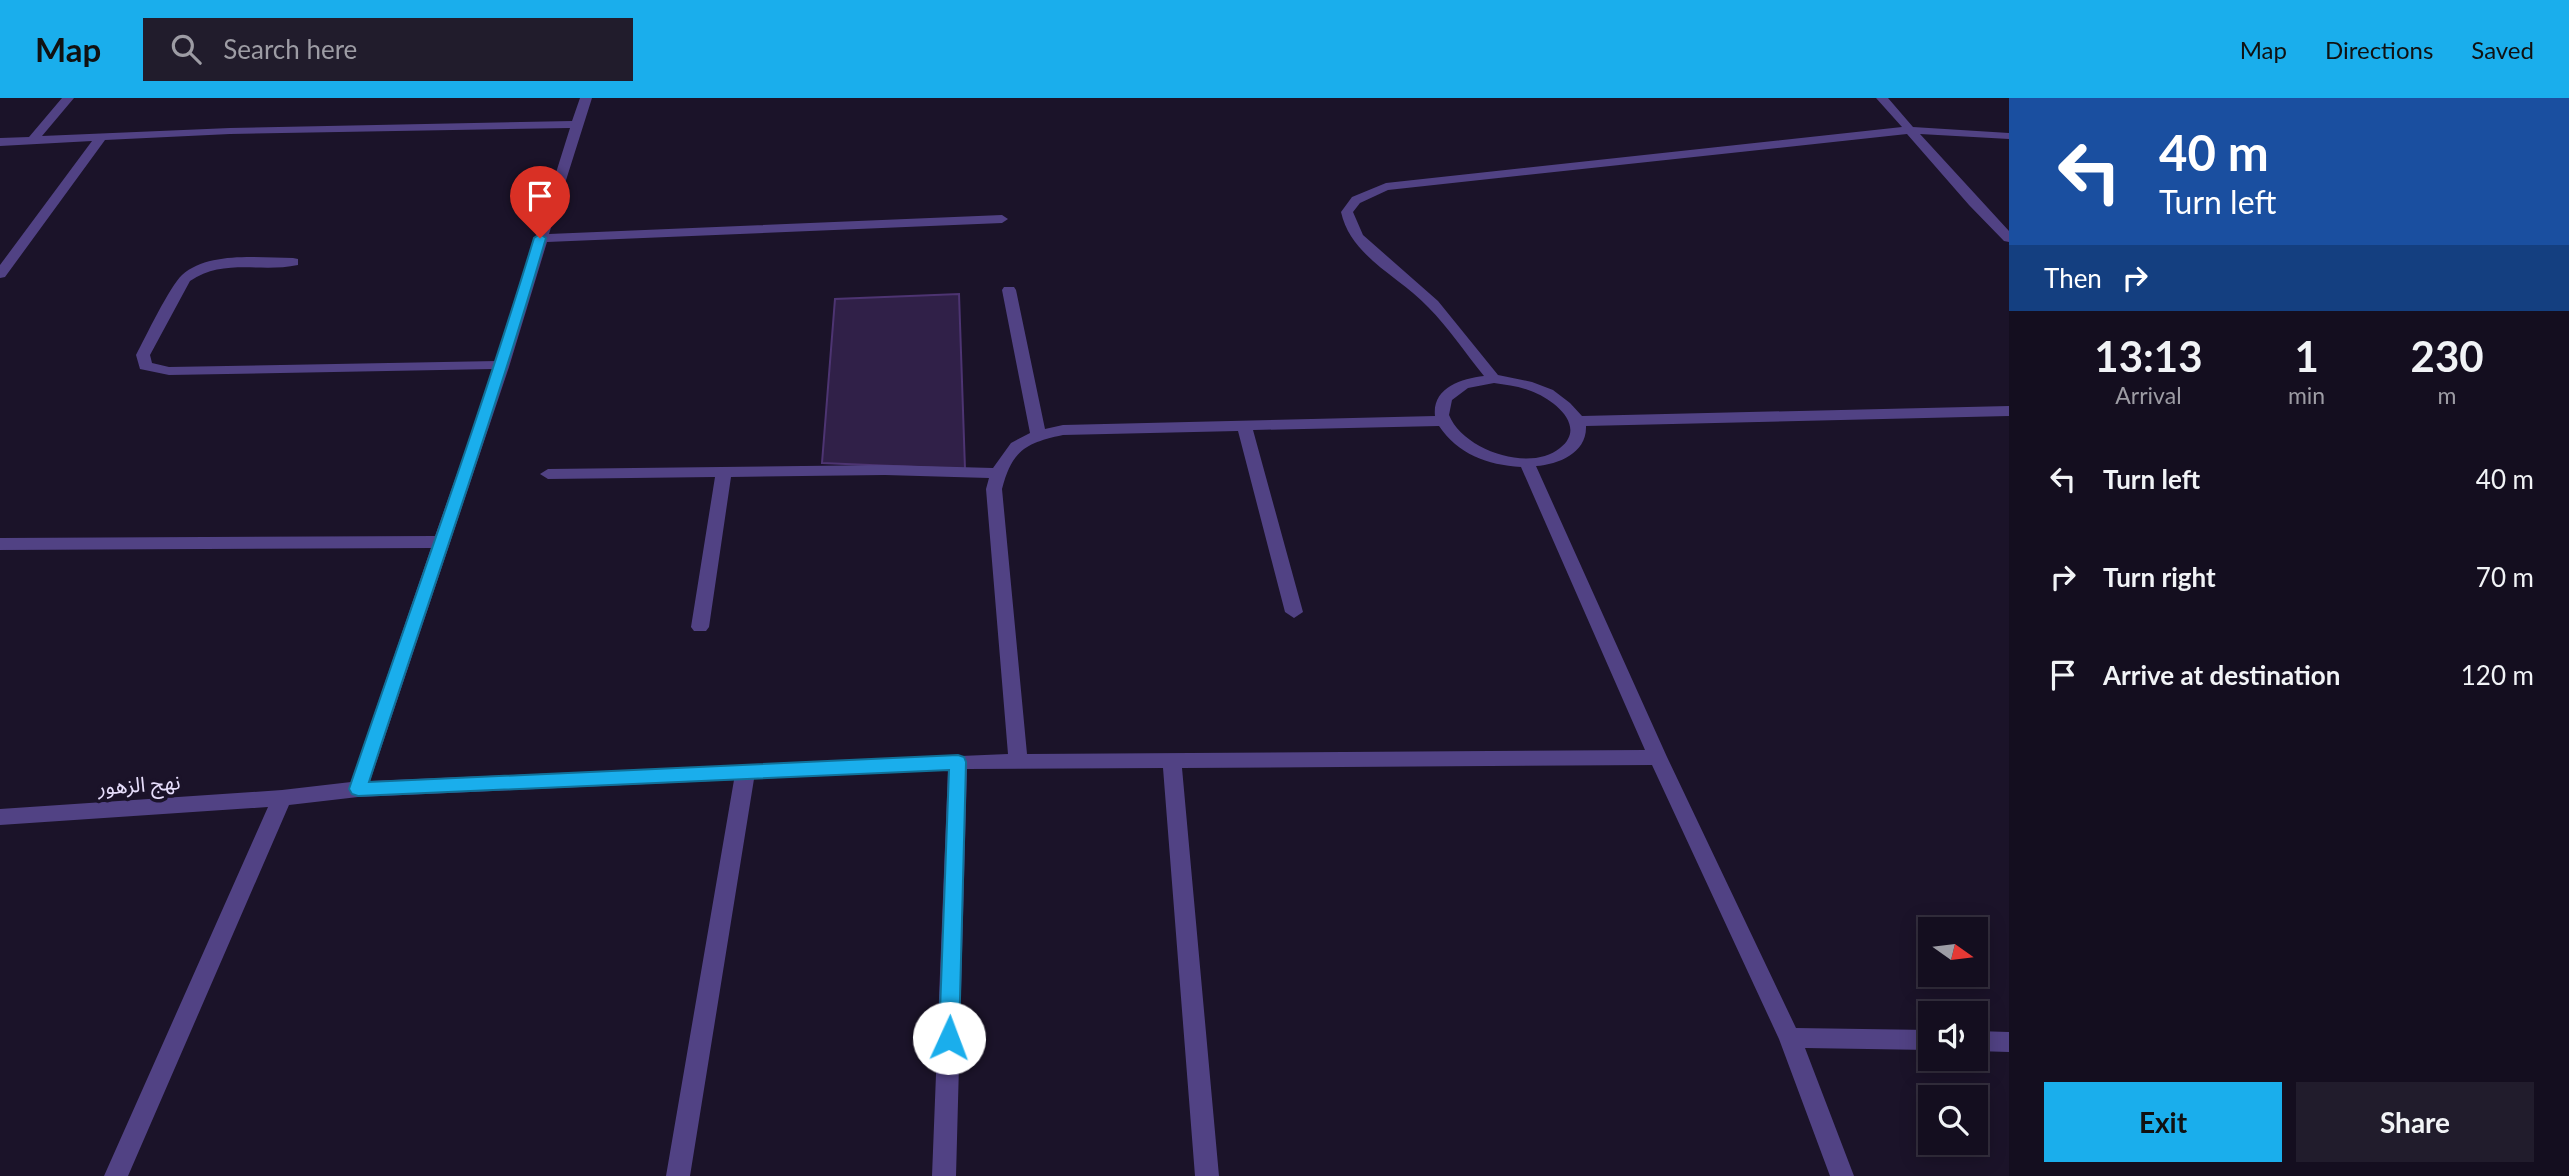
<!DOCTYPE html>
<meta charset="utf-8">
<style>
:root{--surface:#140e1f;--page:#211c2c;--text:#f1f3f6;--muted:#9d9ca4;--line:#332e3d;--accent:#1aaeec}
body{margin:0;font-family:Lato,"Noto Sans Arabic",sans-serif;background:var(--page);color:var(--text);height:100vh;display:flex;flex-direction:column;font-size:26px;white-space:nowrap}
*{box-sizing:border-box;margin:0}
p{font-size:23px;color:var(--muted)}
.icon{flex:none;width:38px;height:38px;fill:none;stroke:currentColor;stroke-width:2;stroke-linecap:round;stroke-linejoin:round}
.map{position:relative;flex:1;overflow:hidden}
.sheet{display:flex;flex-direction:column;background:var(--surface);width:560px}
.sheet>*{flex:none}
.guide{background:#1a4fa0;color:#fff;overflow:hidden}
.needle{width:46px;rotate:104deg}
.buttons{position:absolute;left:1918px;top:819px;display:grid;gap:14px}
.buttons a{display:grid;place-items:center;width:70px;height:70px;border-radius:0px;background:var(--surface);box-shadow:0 4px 18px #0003,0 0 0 2px var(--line);font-size:35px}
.pin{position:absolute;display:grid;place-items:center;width:60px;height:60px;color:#fff;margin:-72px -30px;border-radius:50% 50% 50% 0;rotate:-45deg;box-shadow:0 0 7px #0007}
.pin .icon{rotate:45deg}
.me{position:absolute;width:77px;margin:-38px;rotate:2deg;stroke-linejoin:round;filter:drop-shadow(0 0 5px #0008)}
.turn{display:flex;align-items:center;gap:24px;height:147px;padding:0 35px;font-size:32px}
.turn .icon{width:91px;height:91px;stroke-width:2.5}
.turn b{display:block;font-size:49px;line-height:60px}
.then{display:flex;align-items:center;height:66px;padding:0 35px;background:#0003;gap:14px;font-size:26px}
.eta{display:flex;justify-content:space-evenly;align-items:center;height:119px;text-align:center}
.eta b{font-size:42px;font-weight:700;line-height:49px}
.primary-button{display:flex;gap:14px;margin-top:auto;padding:14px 35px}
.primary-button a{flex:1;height:80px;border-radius:0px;background:var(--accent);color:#111;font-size:28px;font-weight:700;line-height:80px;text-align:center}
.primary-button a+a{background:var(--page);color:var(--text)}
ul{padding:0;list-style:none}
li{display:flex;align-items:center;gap:21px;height:98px;padding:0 35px}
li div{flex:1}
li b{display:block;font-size:26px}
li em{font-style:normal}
header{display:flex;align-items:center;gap:42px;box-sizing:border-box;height:98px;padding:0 35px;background:var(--accent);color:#111}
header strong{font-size:33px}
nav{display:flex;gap:38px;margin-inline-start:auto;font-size:24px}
.search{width:490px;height:63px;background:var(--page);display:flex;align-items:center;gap:18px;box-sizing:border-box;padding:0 24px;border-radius:0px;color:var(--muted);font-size:26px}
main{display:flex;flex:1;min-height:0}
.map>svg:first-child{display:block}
.building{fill:#302048;stroke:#4d3472;stroke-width:2}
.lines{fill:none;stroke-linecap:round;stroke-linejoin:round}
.minor{fill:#514284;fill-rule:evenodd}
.route{fill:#1aaeec;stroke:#117199;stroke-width:2}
.labels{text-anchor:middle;stroke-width:7;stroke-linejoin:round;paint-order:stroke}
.street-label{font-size:21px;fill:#e7defc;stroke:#1b1329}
</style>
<header>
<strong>Map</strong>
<div class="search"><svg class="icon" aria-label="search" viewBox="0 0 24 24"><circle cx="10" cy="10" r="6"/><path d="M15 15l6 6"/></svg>Search here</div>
<nav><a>Map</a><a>Directions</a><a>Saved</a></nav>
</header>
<main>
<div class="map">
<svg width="2009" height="1078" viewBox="0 0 2009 1078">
<rect width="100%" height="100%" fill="#1b1329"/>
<path class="building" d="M959 196 965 371 822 365 835 201Z"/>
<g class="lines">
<g class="minor">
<path d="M62 0H74L42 38 230 30 572 23 580 0H592L549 136 1002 117 1008 121 1002 125 547 144 509 269 370 683 1008 656 986 391 989 380 885 377 731 379 709 529 706 533H694L691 529 715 379 548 381 540 376 548 371 885 367 993 370 1011 345 1030 335 1002 192 1004 189H1014L1016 192 1045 331 1063 327 1435 318C1432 290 1460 281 1484 278 1465 255 1449 230 1428 209 1399 178 1351 159 1341 114L1352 99 1386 85 1902 29 1876 0H1888L1913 29 2009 35V41L1920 36 2009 133V144L2004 143 1969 107 1907 36 1388 92 1360 105 1353 114 1363 137 1438 203 1498 277 1532 284 1553 292 1570 305 1582 318 2009 308V318L1586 328C1587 355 1559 366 1536 368L1667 659 1796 930 1930 932V952L1805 950 1854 1078H1830L1779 941 1652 667 1182 670 1219 1078H1195L1163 670 967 671 956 1078H932L948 672 754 681 690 1078H666L734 682 358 699 289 707 128 1078H104L268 709 0 727V711L282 692 351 684 431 450 0 452V440L435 438 494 271 169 277 140 271 136 257C145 240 170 188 182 177 209 153 260 160 293 160L298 161V167C261 175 224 160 190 183L150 257 152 265 169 269 497 263 570 30 230 36 105 42 5 179 0 180V167L92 43 0 48V40L29 39ZM1494 285C1507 287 1519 288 1531 293 1553 301 1588 328 1560 350 1530 375 1463 352 1449 317L1452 302 1468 290ZM1439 328C1458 356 1487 367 1521 369L1645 652 1027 656 1002 391C1012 353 1025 345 1063 337L1238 333 1285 514 1294 520 1303 514 1253 332Z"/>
<path d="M1976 933 2009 934V954L1976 953Z"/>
</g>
</g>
<path class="route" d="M540 136 546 140C493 323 428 503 369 684L958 657 964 659 966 664 959 940 956 947 949 949 942 947 939 940 949 672 358 698 352 696 349 691C411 508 478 325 534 140Z"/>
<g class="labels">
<g class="street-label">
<text transform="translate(139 687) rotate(-4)" y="7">نهج الزهور</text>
</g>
</g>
</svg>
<div class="buttons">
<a><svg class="needle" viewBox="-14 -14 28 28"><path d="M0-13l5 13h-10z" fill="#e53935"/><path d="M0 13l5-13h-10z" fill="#9d9ca4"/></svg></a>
<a><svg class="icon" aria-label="sound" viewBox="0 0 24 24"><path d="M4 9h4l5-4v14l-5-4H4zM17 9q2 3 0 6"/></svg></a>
<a><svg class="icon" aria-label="search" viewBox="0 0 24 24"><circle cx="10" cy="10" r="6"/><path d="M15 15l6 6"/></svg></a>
</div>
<div class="pin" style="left:540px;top:140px;background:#d93025"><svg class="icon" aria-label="arrive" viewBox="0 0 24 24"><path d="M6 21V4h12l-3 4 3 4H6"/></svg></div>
<svg class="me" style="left:949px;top:940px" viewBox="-20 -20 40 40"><circle r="19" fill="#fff"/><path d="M0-13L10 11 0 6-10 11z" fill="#1aaeec"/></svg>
</div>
<section class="sheet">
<div class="guide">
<div class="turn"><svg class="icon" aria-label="left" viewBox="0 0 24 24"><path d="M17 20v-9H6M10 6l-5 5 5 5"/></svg><div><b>40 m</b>Turn left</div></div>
<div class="then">Then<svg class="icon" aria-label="right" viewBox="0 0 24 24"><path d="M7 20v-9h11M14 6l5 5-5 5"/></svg></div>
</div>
<div class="eta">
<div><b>13:13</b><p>Arrival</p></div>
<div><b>1</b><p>min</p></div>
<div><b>230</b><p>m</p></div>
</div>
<ul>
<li><svg class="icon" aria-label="left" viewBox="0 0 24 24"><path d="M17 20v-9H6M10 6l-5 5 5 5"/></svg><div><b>Turn left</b></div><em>40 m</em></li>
<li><svg class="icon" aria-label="right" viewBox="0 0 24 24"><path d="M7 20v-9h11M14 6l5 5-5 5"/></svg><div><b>Turn right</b></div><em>70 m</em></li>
<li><svg class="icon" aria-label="arrive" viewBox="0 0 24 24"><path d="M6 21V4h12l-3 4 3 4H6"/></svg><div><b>Arrive at destination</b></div><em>120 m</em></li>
</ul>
<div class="primary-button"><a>Exit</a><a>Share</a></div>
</section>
</main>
